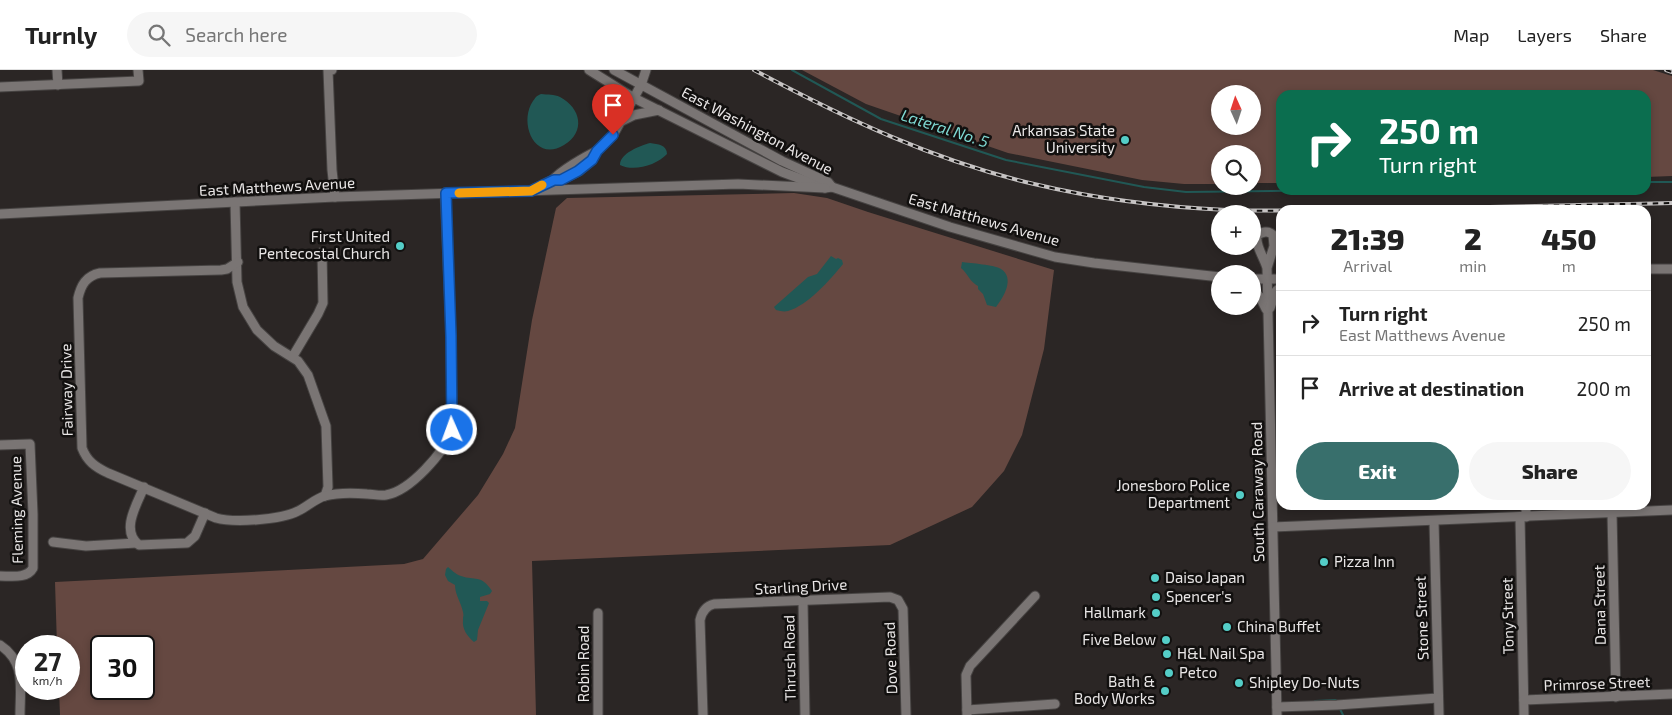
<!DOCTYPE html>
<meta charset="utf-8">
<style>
:root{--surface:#fff;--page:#f6f6f6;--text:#222;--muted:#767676;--line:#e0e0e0;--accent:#386f6c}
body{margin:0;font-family:"Exo 2",sans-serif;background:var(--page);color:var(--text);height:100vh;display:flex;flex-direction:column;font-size:19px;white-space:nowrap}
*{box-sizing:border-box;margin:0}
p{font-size:16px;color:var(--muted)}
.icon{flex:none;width:28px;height:28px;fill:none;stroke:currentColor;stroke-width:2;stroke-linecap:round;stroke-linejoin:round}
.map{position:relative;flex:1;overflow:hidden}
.drawer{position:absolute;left:1276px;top:135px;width:375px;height:305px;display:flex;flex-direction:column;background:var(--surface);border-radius:15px;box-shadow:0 2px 8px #0003}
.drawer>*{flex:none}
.hud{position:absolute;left:1276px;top:20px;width:375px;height:105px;border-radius:15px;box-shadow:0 2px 8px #0003;background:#0b6e4f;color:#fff;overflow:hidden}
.needle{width:32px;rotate:357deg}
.tools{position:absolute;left:1211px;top:15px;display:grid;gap:10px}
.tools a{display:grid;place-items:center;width:50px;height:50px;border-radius:50%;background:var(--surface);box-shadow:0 2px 8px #0003;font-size:25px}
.speed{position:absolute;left:15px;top:565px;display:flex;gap:10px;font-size:25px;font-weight:700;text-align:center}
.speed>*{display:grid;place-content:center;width:65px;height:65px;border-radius:50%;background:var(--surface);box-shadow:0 2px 8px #0003;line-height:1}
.speed small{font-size:12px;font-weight:400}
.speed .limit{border:2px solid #111;border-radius:8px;background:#fff;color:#111}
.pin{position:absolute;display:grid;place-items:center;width:42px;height:42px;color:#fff;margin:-51px -21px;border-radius:50% 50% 50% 0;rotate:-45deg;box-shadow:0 0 5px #0007}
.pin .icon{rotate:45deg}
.me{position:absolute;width:55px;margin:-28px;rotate:358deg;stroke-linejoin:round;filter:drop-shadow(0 0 4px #0008)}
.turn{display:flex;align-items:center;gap:18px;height:105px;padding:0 20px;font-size:22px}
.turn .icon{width:65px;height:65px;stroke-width:2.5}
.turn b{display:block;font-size:35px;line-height:42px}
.eta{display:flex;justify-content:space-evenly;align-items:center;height:85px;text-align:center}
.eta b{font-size:30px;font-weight:800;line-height:35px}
.primary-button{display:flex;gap:10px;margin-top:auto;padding:10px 20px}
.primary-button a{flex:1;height:58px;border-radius:30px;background:var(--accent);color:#fff;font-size:20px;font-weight:800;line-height:58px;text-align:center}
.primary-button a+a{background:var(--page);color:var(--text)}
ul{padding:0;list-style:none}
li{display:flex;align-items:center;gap:15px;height:65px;padding:0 20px;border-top:1px solid var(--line)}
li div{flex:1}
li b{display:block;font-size:19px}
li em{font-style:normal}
header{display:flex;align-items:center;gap:30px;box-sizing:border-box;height:70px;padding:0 25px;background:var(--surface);border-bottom:1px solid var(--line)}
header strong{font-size:24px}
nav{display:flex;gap:28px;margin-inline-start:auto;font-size:18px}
.search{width:350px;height:45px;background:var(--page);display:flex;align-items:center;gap:12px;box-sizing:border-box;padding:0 18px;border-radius:28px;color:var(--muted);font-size:19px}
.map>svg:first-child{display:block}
.green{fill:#654841;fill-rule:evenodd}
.water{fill:#215855}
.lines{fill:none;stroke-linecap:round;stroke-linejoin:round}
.stream{stroke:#215855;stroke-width:2}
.minor-casing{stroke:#464342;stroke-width:11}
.minor{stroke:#7a7574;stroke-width:9}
.rail-casing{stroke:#c6c3c3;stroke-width:4}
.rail{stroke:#12100f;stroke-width:2;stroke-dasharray:5.5;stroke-linecap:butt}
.route-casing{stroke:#114b97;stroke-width:12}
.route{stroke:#1a73e8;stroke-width:9}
.slow{stroke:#f59e0b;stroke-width:9}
.poi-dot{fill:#54cdc7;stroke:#12100f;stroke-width:2}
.labels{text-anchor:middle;stroke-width:5;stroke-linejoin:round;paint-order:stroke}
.street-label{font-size:15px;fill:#e9e6e6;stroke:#12100f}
.poi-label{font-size:15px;fill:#e9e6e6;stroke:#12100f;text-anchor:start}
.water-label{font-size:16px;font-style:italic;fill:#7fd9d3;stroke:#12100f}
</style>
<header>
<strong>Turnly</strong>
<div class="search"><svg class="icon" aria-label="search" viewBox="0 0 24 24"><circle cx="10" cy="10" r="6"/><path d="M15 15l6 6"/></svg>Search here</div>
<nav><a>Map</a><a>Layers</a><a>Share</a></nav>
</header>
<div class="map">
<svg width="1672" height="645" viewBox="0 0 1672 645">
<rect width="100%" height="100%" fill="#2b2625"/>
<g class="green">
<path d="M802 0H1653L1672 6V106L1646 107V25H1281V113H1253L1252 84H1220V114H1184L1142 110 1008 83 866 34ZM1220 24H1252V56H1220Z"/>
<path d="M794 123 827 128 868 142 1054 200 1044 279 1022 365 1004 401 972 437 890 475 532 491 536 645H60L59 619H69V576H57L55 512 404 494 423 489 478 425 503 384 515 358 532 250 556 138 567 128ZM101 576H144V619H101Z"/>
</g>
<g class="water">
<path d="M541 24C548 25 554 24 560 27 581 38 586 62 564 75 535 93 518 53 533 31 536 27 536 26 541 24Z"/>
<path d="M650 73C658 74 667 75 667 84 657 95 634 102 620 95 620 83 640 76 650 73Z"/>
<path d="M831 186 836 189 838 188 842 190 843 194C831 209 807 236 788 241 784 242 780 241 776 240L774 237 808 207 817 204Z"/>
<path d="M962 192C970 193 995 195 1001 199 1015 208 1004 227 996 237L987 235 983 224 978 219V216C970 212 968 204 961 198Z"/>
<path d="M448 497C452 500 455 504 461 506 475 511 481 504 492 521L490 524 480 527V531H487L489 533 478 560 477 570 474 572C467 566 462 559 463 550 463 544 464 548 463 542 461 532 455 525 455 515L448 511 445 505 446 499Z"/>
</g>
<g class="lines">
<g class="stream">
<path d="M792 0 881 49 1006 90 1144 117 1186 122 1342 120"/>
<path d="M1646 112H1672"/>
<path d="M1315 631 1335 630 1337 631"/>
<path d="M1340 639 1343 645"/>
</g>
<g class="minor-casing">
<g id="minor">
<path d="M57 0 58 15"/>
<path d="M332 0H328L332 100 335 127"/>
<path d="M589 0 634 28 782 102 825 118 832 117 950 157 1055 187 1094 193 1220 207"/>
<path d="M614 0 782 91 828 112 832 117"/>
<path d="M0 17 139 11 138 0"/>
<path d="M622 51 634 45 659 40"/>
<path d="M553 110C560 101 586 86 597 81"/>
<path d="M534 119 553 110H561L579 101 592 90 597 81 613 65 621 51 641 15 646 0"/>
<path d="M235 132 237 212 243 237 257 260 274 276 298 291 308 305 326 356 328 417 325 426"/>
<path d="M0 144 335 127 738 114 825 118"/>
<path d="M238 192 227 199 221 200 100 203C86 206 81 215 78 228L82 378C87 391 95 397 108 403L216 448C234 453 281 450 298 441 307 437 316 428 325 426 336 423 355 423 367 424 373 424 379 426 386 425 410 421 444 383 452 360L451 266 445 123"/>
<path d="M1267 198 1274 176 1273 165C1268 160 1263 162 1257 165 1255 176 1264 187 1267 198L1277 645"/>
<path d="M1646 199H1672"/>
<path d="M1252 209H1281"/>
<path d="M1252 219 1260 227 1266 239"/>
<path d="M1270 238 1276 221 1281 217"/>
<path d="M293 286 318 244 323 233 322 182"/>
<path d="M0 375 30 374 33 444V498C27 509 11 506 0 506"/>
<path d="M144 417C137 434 120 461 139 475L187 473 195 466 205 443"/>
<path d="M1526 435V447"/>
<path d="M1612 443 1616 627"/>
<path d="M1520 447 1524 645"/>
<path d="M1434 451 1439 645"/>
<path d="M1273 457 1672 440"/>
<path d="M53 472 86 476 136 473"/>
<path d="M803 531 805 645"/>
<path d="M598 543V645"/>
<path d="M0 575C26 592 20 617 20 645"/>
<path d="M1524 630 1672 624"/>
<path d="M1277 637 1337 635 1438 628"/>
<path d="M967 640 1055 634"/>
<path d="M703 645 700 550C702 541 706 536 714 534L890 527 898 530 903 539 906 645"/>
<path d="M967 645 966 605 970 596 1035 526"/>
</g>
</g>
<use href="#minor" class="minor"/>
<g class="rail-casing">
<g id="rail">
<path d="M754 0C844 48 935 91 1034 114 1097 129 1162 137 1227 140 1274 142 1322 139 1369 139 1470 138 1571 135 1672 133"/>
<path d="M1666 0 1672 2"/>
</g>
</g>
<use href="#rail" class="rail"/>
</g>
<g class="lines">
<g class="route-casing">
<path id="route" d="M452 360 451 266 446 123 531 121 554 110H561L578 101 592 90 597 81 613 65"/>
</g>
<use href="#route" class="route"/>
<path class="slow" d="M459 123 531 121 542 115"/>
</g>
<g class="poi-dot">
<circle cx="1125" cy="70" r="5"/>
<circle cx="400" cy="176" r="5"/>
<circle cx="1240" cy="425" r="5"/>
<circle cx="1324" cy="492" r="5"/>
<circle cx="1155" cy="508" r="5"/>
<circle cx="1156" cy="527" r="5"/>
<circle cx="1156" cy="543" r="5"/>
<circle cx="1227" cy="557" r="5"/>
<circle cx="1166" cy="570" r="5"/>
<circle cx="1167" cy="584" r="5"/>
<circle cx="1169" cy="603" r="5"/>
<circle cx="1239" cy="613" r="5"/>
<circle cx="1165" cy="621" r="5"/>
</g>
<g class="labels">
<g class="street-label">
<text transform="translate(757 61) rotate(28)" y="5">East Washington Avenue</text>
<text transform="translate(277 117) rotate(-3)" y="5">East Matthews Avenue</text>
<text transform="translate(984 150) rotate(16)" y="5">East Matthews Avenue</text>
<text transform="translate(67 320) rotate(-91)" y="5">Fairway Drive</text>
<text transform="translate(1258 422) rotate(-91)" y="5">South Caraway Road</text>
<text transform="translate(17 440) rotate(-91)" y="5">Fleming Avenue</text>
<text transform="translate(801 517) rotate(-3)" y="5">Starling Drive</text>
<text transform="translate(1600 535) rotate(-91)" y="5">Dana Street</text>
<text transform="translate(1508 546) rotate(-91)" y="5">Tony Street</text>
<text transform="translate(1422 548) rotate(-92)" y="5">Stone Street</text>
<text transform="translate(790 588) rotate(-91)" y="5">Thrush Road</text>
<text transform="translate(891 588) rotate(-92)" y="5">Dove Road</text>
<text transform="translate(584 594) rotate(-90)" y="5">Robin Road</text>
<text transform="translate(1597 614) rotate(-2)" y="5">Primrose Street</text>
</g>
<g class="poi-label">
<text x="1115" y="66" text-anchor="end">Arkansas State<tspan x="1115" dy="17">University</tspan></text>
<text x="390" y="172" text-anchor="end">First United<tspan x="390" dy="17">Pentecostal Church</tspan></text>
<text x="1230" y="421" text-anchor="end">Jonesboro Police<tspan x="1230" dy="17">Department</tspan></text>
<text x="1334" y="497">Pizza Inn</text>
<text x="1165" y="513">Daiso Japan</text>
<text x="1166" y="532">Spencer's</text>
<text x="1146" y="548" text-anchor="end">Hallmark</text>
<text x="1237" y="562">China Buffet</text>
<text x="1156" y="575" text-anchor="end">Five Below</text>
<text x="1177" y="589">H&amp;L Nail Spa</text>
<text x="1179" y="608">Petco</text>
<text x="1155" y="617" text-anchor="end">Bath &amp;<tspan x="1155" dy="17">Body Works</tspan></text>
<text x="1249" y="618">Shipley Do-Nuts</text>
</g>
<g class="water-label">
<text transform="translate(945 58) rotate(18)" y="6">Lateral No. 5</text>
</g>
</g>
</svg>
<div class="tools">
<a><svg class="needle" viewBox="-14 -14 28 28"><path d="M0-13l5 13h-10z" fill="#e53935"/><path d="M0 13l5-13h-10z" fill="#767676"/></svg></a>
<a><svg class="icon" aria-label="search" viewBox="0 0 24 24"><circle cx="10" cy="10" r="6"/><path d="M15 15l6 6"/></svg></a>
<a>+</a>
<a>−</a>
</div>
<div class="speed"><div>27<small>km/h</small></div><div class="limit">30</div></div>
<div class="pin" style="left:613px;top:65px;background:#d93025"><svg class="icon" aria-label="arrive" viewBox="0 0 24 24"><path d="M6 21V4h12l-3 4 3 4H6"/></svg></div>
<svg class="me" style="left:452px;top:360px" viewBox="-20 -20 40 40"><circle r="17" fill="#1a73e8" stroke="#fff" stroke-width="3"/><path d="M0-11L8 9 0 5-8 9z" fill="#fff"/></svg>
<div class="hud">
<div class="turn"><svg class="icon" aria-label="right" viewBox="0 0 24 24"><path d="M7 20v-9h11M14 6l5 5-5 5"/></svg><div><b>250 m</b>Turn right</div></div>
</div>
<section class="drawer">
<div class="eta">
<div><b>21:39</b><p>Arrival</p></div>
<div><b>2</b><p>min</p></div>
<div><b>450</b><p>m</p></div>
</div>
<ul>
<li><svg class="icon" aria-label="right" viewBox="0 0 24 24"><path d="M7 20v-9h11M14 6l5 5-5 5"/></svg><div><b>Turn right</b><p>East Matthews Avenue</p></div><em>250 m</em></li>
<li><svg class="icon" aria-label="arrive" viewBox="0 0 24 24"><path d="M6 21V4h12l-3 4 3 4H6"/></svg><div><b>Arrive at destination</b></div><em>200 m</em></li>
</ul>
<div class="primary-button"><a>Exit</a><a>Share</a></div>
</section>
</div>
